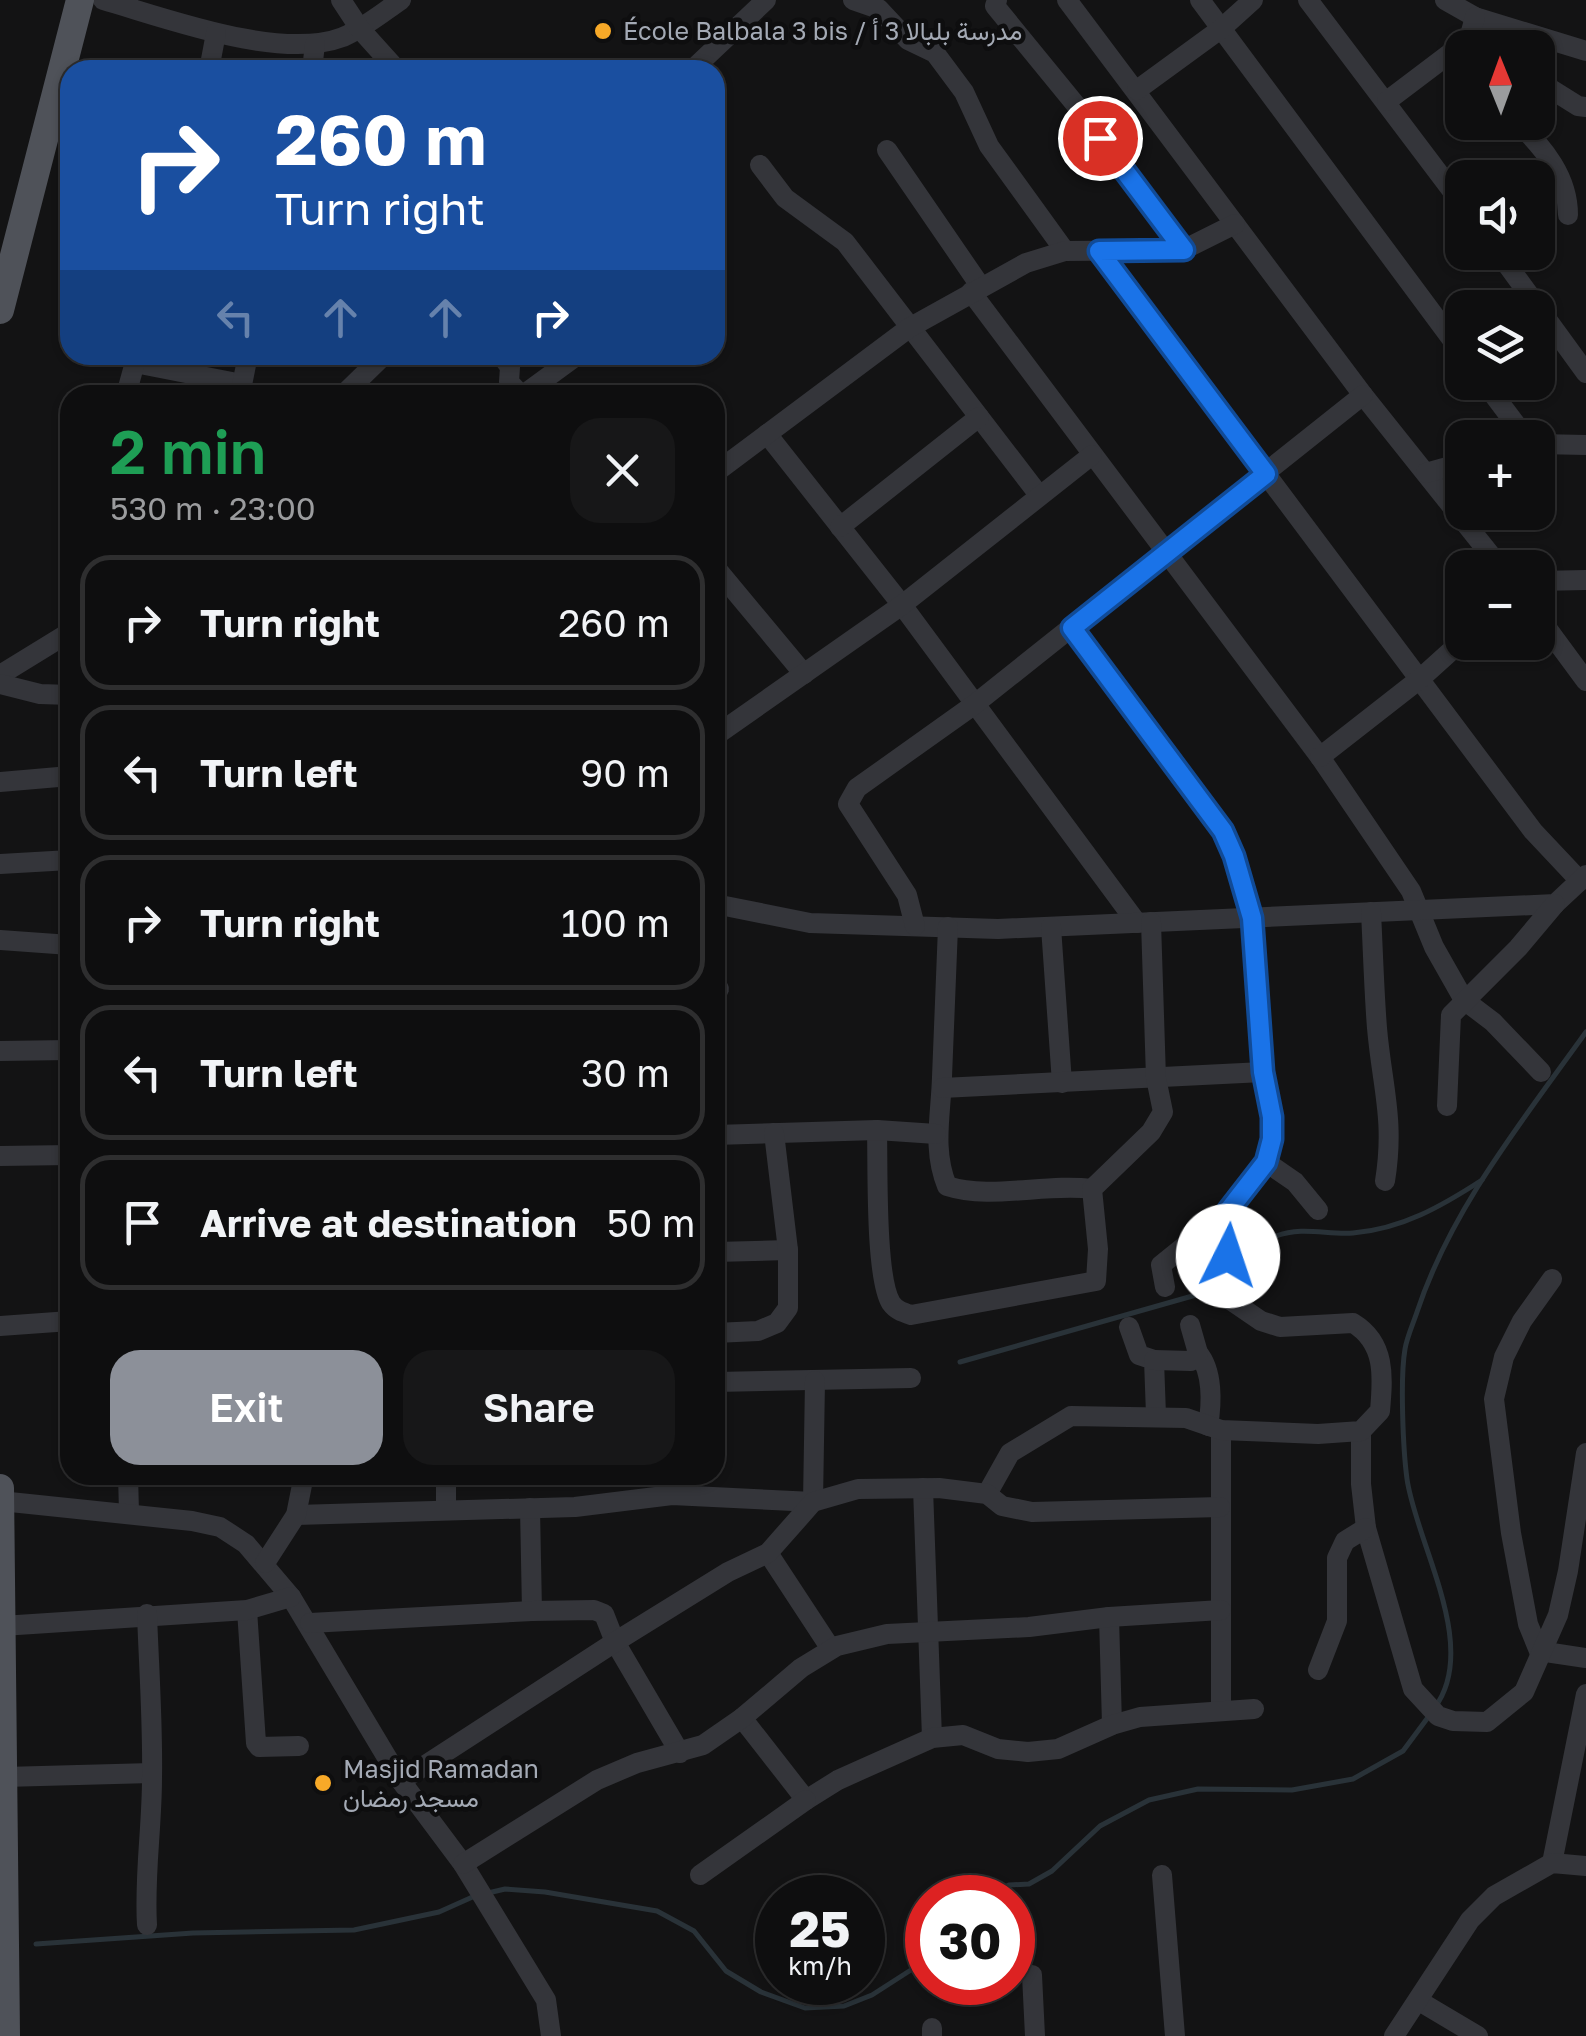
<!DOCTYPE html>
<meta charset="utf-8">
<style>
:root{--surface:#0e0e0f;--page:#171718;--text:#f1f3f6;--muted:#9b9c9e;--line:#2e2e2f;--accent:#8c9099}
body{margin:0;font-family:"Golos Text",Vazirmatn,sans-serif;background:var(--page);color:var(--text);height:100vh;display:flex;flex-direction:column;font-size:38px;white-space:nowrap}
*{box-sizing:border-box;margin:0}
p{font-size:32px;color:var(--muted)}
.icon{flex:none;width:55px;height:55px;fill:none;stroke:currentColor;stroke-width:2;stroke-linecap:round;stroke-linejoin:round}
.map{position:relative;flex:1;overflow:hidden}
.drawer{position:absolute;left:60px;top:385px;width:665px;height:1100px;display:flex;flex-direction:column;background:var(--surface);border-radius:30px;box-shadow:0 2px 8px #0004,0 0 0 2px var(--line)}
.drawer>*{flex:none}
.banner{position:absolute;left:60px;top:60px;width:665px;height:305px;border-radius:30px;box-shadow:0 2px 8px #0004,0 0 0 2px var(--line);background:#1a4fa0;color:#fff;overflow:hidden}
.needle{width:65px;rotate:359deg}
.tools{position:absolute;left:1445px;top:30px;display:grid;gap:20px}
.tools a{display:grid;place-items:center;width:110px;height:110px;border-radius:20px;background:var(--surface);box-shadow:0 2px 8px #0004,0 0 0 2px var(--line);font-size:50px}
.speed{position:absolute;left:755px;top:1875px;display:flex;gap:20px;font-size:50px;font-weight:700;text-align:center}
.speed>*{display:grid;place-content:center;width:130px;height:130px;border-radius:50%;background:var(--surface);box-shadow:0 2px 8px #0004,0 0 0 2px var(--line);line-height:1}
.speed small{font-size:25px;font-weight:400}
.speed .limit{border:15px solid #d22;background:#fff;color:#111}
.pin{position:absolute;display:grid;place-items:center;width:85px;height:85px;color:#fff;margin:-42px;border:5px solid #fff;border-radius:50%;box-shadow:0 2px 10px #0007}
.me{position:absolute;width:110px;margin:-55px;rotate:4deg;stroke-linejoin:round;filter:drop-shadow(0 0 8px #0008)}
.turn{display:flex;align-items:center;gap:35px;height:210px;padding:0 50px;font-size:45px}
.turn .icon{width:130px;height:130px;stroke-width:2.5}
.turn b{display:block;font-size:70px;line-height:85px}
.lanes{display:flex;align-items:center;height:95px;padding:0 50px;background:#0003;justify-content:center;gap:50px;direction:ltr}
.lanes .off{opacity:.35}
.round{display:grid;place-items:center;flex:none;width:105px;height:105px;border-radius:30px;background:var(--page)}
.overview{display:flex;align-items:center;justify-content:space-between;height:170px;padding:0 50px}
h1{font-size:60px;font-weight:600;line-height:75px;color:#1e9e55}
.button{display:flex;gap:20px;margin-top:auto;padding:20px 50px}
.button a{flex:1;height:115px;border-radius:30px;background:var(--accent);color:#fff;font-size:40px;font-weight:600;line-height:115px;text-align:center}
.button a+a{background:var(--page);color:var(--text)}
ul{padding:0;list-style:none}
li{display:flex;align-items:center;gap:30px;height:135px;margin:0 20px 15px;padding:0 30px;border:5px solid var(--line);border-radius:30px}
li div{flex:1}
li b{display:block;font-size:38px}
li em{font-style:normal}
.map>svg:first-child{display:block}
.lines{fill:none;stroke-linecap:round;stroke-linejoin:round}
.stream{stroke:#293238;stroke-width:5}
.minor{stroke:#34353a;stroke-width:20}
.major{stroke:#4f5259;stroke-width:28}
.route-casing{stroke:#114b97;stroke-width:25}
.route{stroke:#1a73e8;stroke-width:18}
.poi-dot{fill:#f7a928;stroke:#0e0e0f;stroke-width:4}
.labels{text-anchor:middle;stroke-width:9;stroke-linejoin:round;paint-order:stroke}
.poi-label{font-size:25px;fill:#a4aab5;stroke:#0e0e0f;text-anchor:start}
</style>
<div class="map">
<svg width="1586" height="2036" viewBox="0 0 1586 2036">
<rect width="100%" height="100%" fill="#131314"/>
<g class="lines">
<g class="stream">
<path d="M960 1362 1203 1293C1230 1278 1246 1247 1276 1236 1303 1226 1327 1235 1353 1233 1402 1229 1442 1206 1482 1180"/>
<path d="M1435 1707C1480 1646 1416 1543 1407 1479 1403 1449 1400 1378 1405 1349 1407 1337 1413 1324 1417 1312 1451 1209 1523 1120 1586 1032"/>
<path d="M488 1893 505 1889 545 1892 657 1911 694 1931 726 1971 761 1992 805 2008 844 2006 872 1995 928 1959"/>
<path d="M986 1898 1009 1885 1029 1884 1052 1871 1100 1826 1149 1800 1198 1789 1292 1790 1353 1779 1403 1751 1429 1716"/>
<path d="M36 1944 193 1933 354 1930 439 1912 477 1895"/>
</g>
<g class="minor">
<path d="M103 0C166 18 280 61 343 37 364 28 382 13 401 0"/>
<path d="M341 0 360 29 397 70"/>
<path d="M853 0 879 9 908 40 935 53 964 92 989 146 1065 251"/>
<path d="M997 0 995 6 1080 110 1183 250"/>
<path d="M1067 0 1363 395 1501 568"/>
<path d="M1200 0 1462 353"/>
<path d="M1308 0 1462 204"/>
<path d="M1445 0 1475 17 1586 51"/>
<path d="M209 70 216 33"/>
<path d="M312 70 315 44"/>
<path d="M692 70 766 0"/>
<path d="M1538 81 1578 106 1586 107"/>
<path d="M1137 90 1222 28 1253 0"/>
<path d="M1387 101 1469 39 1475 17"/>
<path d="M1517 122C1544 148 1568 177 1568 215"/>
<path d="M887 150 981 287"/>
<path d="M760 165 785 198 845 242 1039 495"/>
<path d="M1099 251 1533 831 1580 881"/>
<path d="M1498 252 1586 373"/>
<path d="M971 292 1320 757 1411 891 1434 947 1464 1000 1493 1022 1541 1072"/>
<path d="M501 355 510 367 509 382 521 395"/>
<path d="M135 363 242 384"/>
<path d="M1484 382 1526 438"/>
<path d="M126 395 137 355"/>
<path d="M240 395 248 355"/>
<path d="M343 395 384 355"/>
<path d="M523 395 575 357"/>
<path d="M767 434 902 605 1137 923"/>
<path d="M1538 444 1586 445"/>
<path d="M715 473 909 328 1026 263 1065 251 1183 250 1235 224"/>
<path d="M1426 473 1462 463"/>
<path d="M840 527 979 417"/>
<path d="M715 567 804 674"/>
<path d="M1538 581 1586 580"/>
<path d="M1538 616 1586 681"/>
<path d="M1072 628 1223 831 1235 856 1253 917 1263 1072 1272 1117V1139L1266 1162 1228 1211 1161 1265 1165 1287"/>
<path d="M0 675 70 632"/>
<path d="M0 684 40 694 70 695"/>
<path d="M715 736 902 605 1092 455"/>
<path d="M1320 757 1421 678 1462 641"/>
<path d="M0 782 70 776"/>
<path d="M0 864 70 860"/>
<path d="M715 904 810 923 998 929 1555 904 1586 875"/>
<path d="M1371 912C1373 951 1374 990 1377 1028 1382 1086 1395 1120 1385 1181"/>
<path d="M915 926 907 895 848 804 857 788 975 704 1363 395"/>
<path d="M948 927C946 977 944 1027 942 1077 941 1115 932 1149 947 1186 990 1200 1046 1183 1092 1189"/>
<path d="M1051 927 1062 1083"/>
<path d="M0 940 70 945"/>
<path d="M715 988 719 989"/>
<path d="M0 1051 70 1050"/>
<path d="M942 1088 1263 1072"/>
<path d="M1447 1106 1451 1015 1518 948 1555 904"/>
<path d="M877 1130C878 1165 875 1277 891 1303 896 1310 902 1312 911 1315L1096 1281 1098 1249 1092 1189 1151 1132 1163 1112 1156 1078 1151 922"/>
<path d="M715 1135 877 1130 936 1134"/>
<path d="M0 1156 70 1155"/>
<path d="M1266 1162 1295 1182 1318 1210"/>
<path d="M1228 1211V1256"/>
<path d="M715 1252 788 1250"/>
<path d="M1552 1279 1522 1321 1504 1357 1494 1399 1511 1533 1528 1624 1539 1651 1586 1658"/>
<path d="M0 1326 70 1321"/>
<path d="M1129 1327 1139 1355 1154 1360 1156 1415"/>
<path d="M715 1333 758 1331 777 1323 788 1308V1250L774 1133"/>
<path d="M1198 1353C1213 1371 1212 1403 1208 1426"/>
<path d="M1154 1360 1191 1361 1198 1353 1190 1325"/>
<path d="M715 1382 911 1378"/>
<path d="M1221 1430V1709"/>
<path d="M1361 1431V1484L1366 1528 1413 1689 1438 1716 1453 1721 1487 1722 1524 1692 1558 1615 1568 1571 1586 1453"/>
<path d="M128 1475 129 1512"/>
<path d="M923 1488 932 1738"/>
<path d="M987 1494 1010 1453 1071 1416 1186 1418 1221 1430 1318 1434 1361 1431 1380 1411C1383 1377 1386 1343 1353 1323L1280 1327 1261 1321 1223 1295"/>
<path d="M0 1501 192 1521 220 1527 246 1544 291 1597 401 1781 463 1864 546 2000 551 2036"/>
<path d="M530 1508 532 1611"/>
<path d="M446 1509V1475"/>
<path d="M296 1515 575 1507 672 1495 813 1502 815 1381"/>
<path d="M768 1553 831 1649"/>
<path d="M265 1563 296 1515 304 1475"/>
<path d="M247 1610 256 1743 259 1747 299 1746"/>
<path d="M1109 1617 1112 1725"/>
<path d="M310 1623 532 1611 594 1610 604 1614 615 1642 680 1753"/>
<path d="M2 1626 247 1610 291 1597"/>
<path d="M1318 1670 1337 1621V1558L1345 1541 1366 1528"/>
<path d="M742 1718 806 1800 838 1780 932 1738 963 1735 998 1749 1028 1752 1058 1749 1112 1725 1140 1717 1254 1709"/>
<path d="M4 1777 152 1773"/>
<path d="M401 1781 615 1642 728 1572 768 1553 813 1502 858 1489 939 1488 987 1494 1002 1506 1032 1512 1220 1507"/>
<path d="M1552 1863 1586 1694"/>
<path d="M463 1864 597 1780 637 1763 703 1745 742 1718 801 1668 837 1646 887 1634 1029 1627 1109 1617 1221 1610"/>
<path d="M700 1875 806 1800"/>
<path d="M1162 1875 1175 2036"/>
<path d="M147 1925C144 1876 152 1828 152 1778 153 1724 149 1669 147 1614"/>
<path d="M1032 1975 1035 2036"/>
<path d="M1419 2001 1478 2036"/>
<path d="M932 2028V2036"/>
<path d="M1394 2036 1470 1920 1494 1896 1552 1863 1586 1866"/>
</g>
<g class="major">
<path d="M0 310 80 0"/>
<path d="M0 1488 6 2036"/>
</g>
</g>
<g class="lines">
<g class="route-casing">
<path id="route" d="M1100 138 1184 250 1099 251 1266 474 1072 628 1223 831 1234 856 1252 918 1263 1072 1272 1117V1139L1266 1162 1228 1211V1256"/>
</g>
<use href="#route" class="route"/>
</g>
<g class="poi-dot">
<circle cx="603" cy="31" r="10"/>
<circle cx="323" cy="1783" r="10"/>
</g>
<g class="labels">
<g class="poi-label">
<text x="623" y="40">École Balbala 3 bis / مدرسة بلبالا 3 أ</text>
<text x="343" y="1778">Masjid Ramadan<tspan x="343" dy="29">مسجد رمضان</tspan></text>
</g>
</g>
</svg>
<div class="tools">
<a><svg class="needle" viewBox="-14 -14 28 28"><path d="M0-13l5 13h-10z" fill="#e53935"/><path d="M0 13l5-13h-10z" fill="#9b9c9e"/></svg></a>
<a><svg class="icon" aria-label="sound" viewBox="0 0 24 24"><path d="M4 9h4l5-4v14l-5-4H4zM17 9q2 3 0 6"/></svg></a>
<a><svg class="icon" aria-label="layers" viewBox="0 0 24 24"><path d="M12 4l9 5-9 5-9-5zM3 14l9 5 9-5"/></svg></a>
<a>+</a>
<a>−</a>
</div>
<div class="speed"><div>25<small>km/h</small></div><div class="limit">30</div></div>
<div class="pin" style="left:1100px;top:138px;background:#d93025"><svg class="icon" aria-label="arrive" viewBox="0 0 24 24"><path d="M6 21V4h12l-3 4 3 4H6"/></svg></div>
<svg class="me" style="left:1228px;top:1256px" viewBox="-20 -20 40 40"><circle r="19" fill="#fff"/><path d="M0-13L10 11 0 6-10 11z" fill="#1a73e8"/></svg>
<div class="banner">
<div class="turn"><svg class="icon" aria-label="right" viewBox="0 0 24 24"><path d="M7 20v-9h11M14 6l5 5-5 5"/></svg><div><b>260 m</b>Turn right</div></div>
<div class="lanes"><svg class="icon off" aria-label="left" viewBox="0 0 24 24"><path d="M17 20v-9H6M10 6l-5 5 5 5"/></svg><svg class="icon off" aria-label="ahead" viewBox="0 0 24 24"><path d="M12 20V5M6 11l6-6 6 6"/></svg><svg class="icon off" aria-label="ahead" viewBox="0 0 24 24"><path d="M12 20V5M6 11l6-6 6 6"/></svg><svg class="icon" aria-label="right" viewBox="0 0 24 24"><path d="M7 20v-9h11M14 6l5 5-5 5"/></svg></div>
</div>
<section class="drawer">
<div class="overview"><div><h1>2 min</h1><p>530 m · 23:00</p></div><a class="round"><svg class="icon" aria-label="close" viewBox="0 0 24 24"><path d="M6 6l12 12M18 6L6 18"/></svg></a></div>
<ul>
<li><svg class="icon" aria-label="right" viewBox="0 0 24 24"><path d="M7 20v-9h11M14 6l5 5-5 5"/></svg><div><b>Turn right</b></div><em>260 m</em></li>
<li><svg class="icon" aria-label="left" viewBox="0 0 24 24"><path d="M17 20v-9H6M10 6l-5 5 5 5"/></svg><div><b>Turn left</b></div><em>90 m</em></li>
<li><svg class="icon" aria-label="right" viewBox="0 0 24 24"><path d="M7 20v-9h11M14 6l5 5-5 5"/></svg><div><b>Turn right</b></div><em>100 m</em></li>
<li><svg class="icon" aria-label="left" viewBox="0 0 24 24"><path d="M17 20v-9H6M10 6l-5 5 5 5"/></svg><div><b>Turn left</b></div><em>30 m</em></li>
<li><svg class="icon" aria-label="arrive" viewBox="0 0 24 24"><path d="M6 21V4h12l-3 4 3 4H6"/></svg><div><b>Arrive at destination</b></div><em>50 m</em></li>
</ul>
<div class="button"><a>Exit</a><a>Share</a></div>
</section>
</div>
